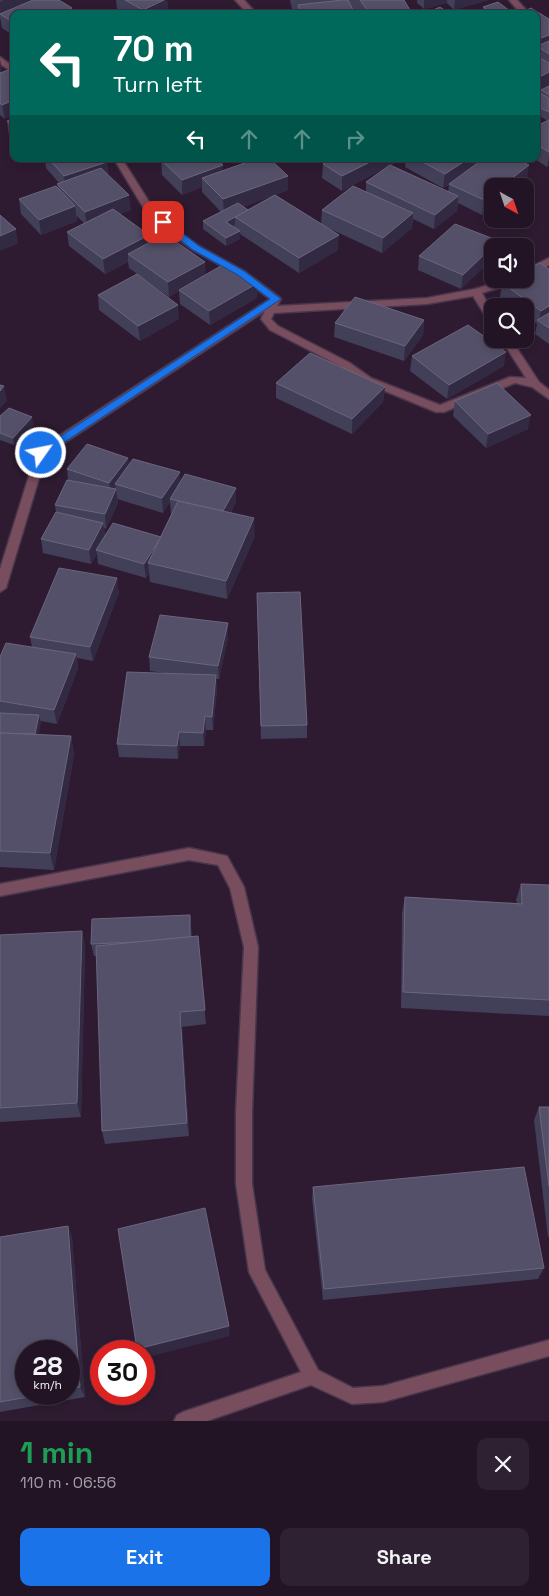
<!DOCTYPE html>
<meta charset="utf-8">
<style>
:root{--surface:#221425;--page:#2e2132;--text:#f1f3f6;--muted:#a29ea7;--line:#3f3342;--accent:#1a73e8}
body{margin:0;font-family:"Space Grotesk",sans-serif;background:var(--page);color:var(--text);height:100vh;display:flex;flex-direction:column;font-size:19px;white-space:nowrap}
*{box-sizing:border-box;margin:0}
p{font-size:16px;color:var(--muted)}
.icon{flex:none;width:28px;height:28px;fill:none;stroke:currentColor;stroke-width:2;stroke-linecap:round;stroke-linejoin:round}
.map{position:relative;height:1421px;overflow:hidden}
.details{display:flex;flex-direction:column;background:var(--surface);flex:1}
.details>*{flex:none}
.hud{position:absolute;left:10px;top:10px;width:530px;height:152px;border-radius:10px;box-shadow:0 2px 8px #0003,0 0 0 1px var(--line);background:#00695c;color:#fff;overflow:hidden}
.needle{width:32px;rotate:140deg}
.buttons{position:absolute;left:484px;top:178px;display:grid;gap:10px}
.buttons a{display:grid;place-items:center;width:50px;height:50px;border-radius:10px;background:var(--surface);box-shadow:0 2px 8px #0003,0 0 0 1px var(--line);font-size:25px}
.speed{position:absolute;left:15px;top:1340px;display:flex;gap:10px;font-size:25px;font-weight:700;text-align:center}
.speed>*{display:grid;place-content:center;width:65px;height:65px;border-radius:50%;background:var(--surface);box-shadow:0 2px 8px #0003,0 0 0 1px var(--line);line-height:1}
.speed small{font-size:12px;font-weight:400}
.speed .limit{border:8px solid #d22;background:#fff;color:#111}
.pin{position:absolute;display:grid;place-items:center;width:42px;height:42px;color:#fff;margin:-21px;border-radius:10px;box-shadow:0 2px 8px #0006}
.me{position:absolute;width:55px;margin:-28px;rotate:57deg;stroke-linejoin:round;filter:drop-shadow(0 0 4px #0008)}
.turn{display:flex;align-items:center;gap:18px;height:105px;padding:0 20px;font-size:22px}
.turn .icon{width:65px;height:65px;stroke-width:2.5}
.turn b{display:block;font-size:35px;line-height:42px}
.lanes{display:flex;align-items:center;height:48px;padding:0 20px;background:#0003;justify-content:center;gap:25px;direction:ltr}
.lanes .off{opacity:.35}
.round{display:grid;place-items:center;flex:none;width:52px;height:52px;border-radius:10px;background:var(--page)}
.head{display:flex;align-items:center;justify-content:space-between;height:85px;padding:0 20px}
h1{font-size:30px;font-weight:700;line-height:38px;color:#1e9e55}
.primary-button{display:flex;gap:10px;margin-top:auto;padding:10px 20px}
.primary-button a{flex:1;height:58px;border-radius:10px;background:var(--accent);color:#fff;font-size:20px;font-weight:700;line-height:58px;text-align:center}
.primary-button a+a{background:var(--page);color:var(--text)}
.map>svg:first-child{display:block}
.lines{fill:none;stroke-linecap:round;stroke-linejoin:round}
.street-casing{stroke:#48364b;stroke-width:3}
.street{fill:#784d5d;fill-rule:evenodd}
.wall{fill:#423f59;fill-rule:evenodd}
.shaded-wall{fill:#322942}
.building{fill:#545069;stroke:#6b667d}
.route{fill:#1a73e8;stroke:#114b97}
</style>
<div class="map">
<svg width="549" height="1421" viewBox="0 0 549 1421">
<rect width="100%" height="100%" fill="#2e1b31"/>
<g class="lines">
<g class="street-casing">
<g id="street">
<path d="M235 0H244L257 14H248Z"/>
<path d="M509 0H517L530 14H521Z"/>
<path d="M0 57 14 67V73L0 64Z"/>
<path d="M114 159H122L153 208 179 232 199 246 244 271 279 297 281 299 277 306 427 298 475 289 508 279H523L521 281 482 293 492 311V321L488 320 473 296 427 304 274 313 271 319 278 326 350 363 371 378 440 405 510 377 526 378 501 339H511L539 382 549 390V399L532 387 515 383 444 412H436L363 382 342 367 270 330 261 319 265 311 46 455 6 588 0 592V569L37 450 270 299 238 275 193 250 173 236 146 212Z"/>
<path d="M549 258V265L530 275H525V270Z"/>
<path d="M189 848 227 856 244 887 258 947 252 1112V1184L265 1270 318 1370 353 1388 383 1386 549 1340V1356L383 1402 352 1404 311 1385 207 1421H174L177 1415 183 1412 301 1372 249 1272 236 1184V1112L244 947 230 888 218 865 189 860 0 896V884Z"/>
</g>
</g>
<use href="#street" class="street"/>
</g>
<g class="wall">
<path d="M0 0 72 8V14H14V36L2 28 0 17Z"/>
<path d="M116 0H167L168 12 165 14H125L117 9Z"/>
<path d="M290 0H404L410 10V14H359L357 11V9H353L355 14H297V12L293 13Z"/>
<path d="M417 0H424V1V0H489L454 10 447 3 424 9 417 3Z"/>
<path d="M483 7 514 14H482Z"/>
<path d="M536 14 549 19V85L536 92Z"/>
<path d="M0 73 5 119 0 115Z"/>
<path d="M549 86V166L547 167 535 159H536V126L548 121 536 114V93H540L541 90Z"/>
<path d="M14 119V141L9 136 7 121Z"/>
<path d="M45 159H104L107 162 108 175 131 210 120 214 149 235 150 242 206 275 256 284 257 298 210 325 180 304 179 291 169 297 129 268 128 262 105 274 69 246 67 232 84 223 77 216V221L41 235 21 214 19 199 58 188 57 184 59 183 46 168Z"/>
<path d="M406 159H480V161L527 179 482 215 458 203 457 211 434 229 413 219 412 228 382 253 324 226 338 250 299 273 240 234V239L226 246 203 229V221L221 212 202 192V187L182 195 162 175 161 160 223 170 288 190 275 195 321 224 322 210 366 192V182L387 167 342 191 322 178 323 164 401 160 390 165 448 192 449 185 443 188 405 167ZM272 196 248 210 243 207Z"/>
<path d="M499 241 461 289 418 270 419 256Z"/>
<path d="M549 269V344L535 334 537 324 525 315V306H512L500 297 502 283Z"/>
<path d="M98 295 179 319 140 341 99 310Z"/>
<path d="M424 320 423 335 404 361 334 337 335 323Z"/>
<path d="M412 356 504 366 447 399 410 371Z"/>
<path d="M276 383 385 387 383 402 352 434 276 398Z"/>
<path d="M455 401 528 429 486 448 453 416Z"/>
<path d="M0 416 34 425 14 445 0 440Z"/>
<path d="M128 458 129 464 181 482 236 488V502L231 512 255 536 227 599 150 582 149 573 146 578 98 564 97 554 91 564 43 553 41 539 56 512 55 505 68 480 67 469ZM117 499 163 513 170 502 171 514H172L161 537 105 536 104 528 106 529 118 503Z"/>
<path d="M119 592 93 661 77 658 78 668 57 724 41 721 38 734 71 736 74 754 54 870 0 867V657L32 647 30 637Z"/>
<path d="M257 593 307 725V738L261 739Z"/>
<path d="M228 623V637L219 679H216L217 689 213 730H206L204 746H180L178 759 119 757 117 744 171 674 150 671 149 657Z"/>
<path d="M521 884 549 885V1016L401 1008 402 913 405 897 517 903 516 900Z"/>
<path d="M190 915 192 937 198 936 206 1024 182 1027 189 1136 105 1144 102 1131 97 956H94L91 944Z"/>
<path d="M82 931 85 947 81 1117 0 1122V935Z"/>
<path d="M539 1107H549V1237H548L534 1120Z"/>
<path d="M313 1187 544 1268 538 1279 323 1300 312 1199Z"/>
<path d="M68 1226 72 1238 85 1397 0 1412V1237ZM69 1351V1394H26Z"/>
</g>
<g class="shaded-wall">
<path d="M4 0H36L0 14V2Z"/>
<path d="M164 0H167L168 12 165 14H144L143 10Z"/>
<path d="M424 0H447V3L424 9Z"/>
<path d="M455 0H489L454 10Z"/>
<path d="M72 8V14H59Z"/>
<path d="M410 10V14H385Z"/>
<path d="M549 35V48L537 46 536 49V40Z"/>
<path d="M0 59 2 71 0 72Z"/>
<path d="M549 72V85L536 92V79Z"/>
<path d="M14 100V115L5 119 2 105Z"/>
<path d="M549 156V166L547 167Z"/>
<path d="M376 159H401V160L342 191V176Z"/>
<path d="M468 159H480V165L443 188 445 174Z"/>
<path d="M107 162 108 177 66 191 64 176Z"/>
<path d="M223 165V179L202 178V187L182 195V180Z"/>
<path d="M529 165 527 179 518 186H502Z"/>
<path d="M288 176V190L224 214 223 199Z"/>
<path d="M492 193V206L482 215 484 200Z"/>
<path d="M129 195 131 210 87 227 85 212Z"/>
<path d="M458 196 457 211 434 229 435 215Z"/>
<path d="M75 206 77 221 41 235 39 220Z"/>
<path d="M413 213 412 228 382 253 383 238Z"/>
<path d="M235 217V225L226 230V222Z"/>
<path d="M16 229 18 244 0 251V236Z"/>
<path d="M240 231V239L226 246V238Z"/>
<path d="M149 235 151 250 128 254V262L105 274 103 259Z"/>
<path d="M339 235 338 250 299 273V258Z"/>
<path d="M499 241 498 246H494Z"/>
<path d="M492 247V260L461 289 463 275Z"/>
<path d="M205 262 206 276 179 290V291L169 297 168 282Z"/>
<path d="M256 284 257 298 210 325 209 311Z"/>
<path d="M178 305 179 319 140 341 138 326Z"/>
<path d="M549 306V319L539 321 541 311Z"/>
<path d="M424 320 423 335 404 361 405 346Z"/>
<path d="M506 352 504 366 447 399 449 385Z"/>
<path d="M4 386 7 401 0 408V391Z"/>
<path d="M385 387 383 402 352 434V419Z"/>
<path d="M531 415 528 429 486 448 488 434Z"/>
<path d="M32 417 34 425 14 445 13 438Z"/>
<path d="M128 458 130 472 115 484 118 503 106 529 105 514 111 497 109 483Z"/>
<path d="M180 472 181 487 170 499V502L163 513 162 498Z"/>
<path d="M236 488V502L222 528V513Z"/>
<path d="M254 518 255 536 227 599 226 581Z"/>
<path d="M103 523 105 538 96 550 97 554 91 564 89 550Z"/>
<path d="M161 537 148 563 149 573 146 578 144 564Z"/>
<path d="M117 578 119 592 93 661 90 647Z"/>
<path d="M228 623V637L219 679 218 666Z"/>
<path d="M76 654 78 668 57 724 54 710Z"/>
<path d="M216 675 217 689 213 730 212 717Z"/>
<path d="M39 715 41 722 36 747 34 739Z"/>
<path d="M205 716 206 730 204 746 203 733Z"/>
<path d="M179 732 180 746 178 759 177 746Z"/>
<path d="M71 736 74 754 54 870 50 853Z"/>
<path d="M190 915 191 927 192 952 190 940Z"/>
<path d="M82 931 85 947 81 1117 77 1103Z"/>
<path d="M180 1012 182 1027 189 1136 187 1123Z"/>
<path d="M68 1226 72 1238 85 1397 80 1387Z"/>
<path d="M229 1326 230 1336 144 1358V1351H138L137 1349Z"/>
</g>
<g class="building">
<path d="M33 0H59L72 8 59 14H14V23L0 14Z"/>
<path d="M125 0H164L143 10Z"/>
<path d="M342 0H348L355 14H301L298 5Z"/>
<path d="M360 0H404L410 10 385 14H370Z"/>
<path d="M498 2 514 14H493L483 7Z"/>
<path d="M440 7 450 14H424Z"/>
<path d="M531 8 549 19V35L536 40V14H518Z"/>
<path d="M549 41V54L537 46Z"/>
<path d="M536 56 549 63V72L536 79Z"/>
<path d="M14 68V100L2 105 0 103V73Z"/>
<path d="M549 86V95L541 90Z"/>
<path d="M538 92 549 98V112L536 106V93Z"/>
<path d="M14 119V129L7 121Z"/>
<path d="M549 120V152L536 144V126Z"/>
<path d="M49 159H104L107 162 64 176Z"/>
<path d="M165 159H216L223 165 182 180 161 160Z"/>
<path d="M256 159H270L288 176 223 199 202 178Z"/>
<path d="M332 159H376L342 176 323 164Z"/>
<path d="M417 159H468L445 174Z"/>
<path d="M483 159H515L529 165 502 186H492V193L484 200 449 184Z"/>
<path d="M390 165 458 196 435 215 366 182Z"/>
<path d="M101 168 129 195 85 212 57 184Z"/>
<path d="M56 186 75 206 39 220 19 199Z"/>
<path d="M353 186 413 213 383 238 322 210Z"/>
<path d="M275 195 339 235 299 258 235 217Z"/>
<path d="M238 203 248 210 226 222 240 231 226 238 203 221Z"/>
<path d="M113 209 149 235 103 259 67 232Z"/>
<path d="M0 215 16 229 0 236Z"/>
<path d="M455 224 499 241 494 246H492V247L463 275 419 256Z"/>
<path d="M165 234 205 262 168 282 128 254Z"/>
<path d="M226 263 256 284 209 311 179 290Z"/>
<path d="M540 263 549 269V306L541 311 502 283 509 279H525V271Z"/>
<path d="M137 274 178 305 138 326 98 295Z"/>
<path d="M355 297 424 320 405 346 335 323Z"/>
<path d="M549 313V328L537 320Z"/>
<path d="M468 325 506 352 449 385 412 356Z"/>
<path d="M310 353 385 387 352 419 276 383Z"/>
<path d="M497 383 531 415 488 434 455 401Z"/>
<path d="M0 385 4 386 0 391Z"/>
<path d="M9 408 32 417 13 438 0 433V416Z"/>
<path d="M87 444 128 458 109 483 67 469Z"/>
<path d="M133 459 180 472 162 498 115 484Z"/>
<path d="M185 474 236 488 223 511 170 499Z"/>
<path d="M67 480 116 489 105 514 55 505Z"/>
<path d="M178 501 254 518 226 581 148 563Z"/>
<path d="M56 512 103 523 89 550 41 539Z"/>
<path d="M113 523 161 537 144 564 96 550Z"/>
<path d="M59 568 117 578 90 647 30 637Z"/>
<path d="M300 592 307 725 261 726 257 593Z"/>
<path d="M160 615 228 623 218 666 149 657Z"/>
<path d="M6 643 76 654 54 710 0 701V657Z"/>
<path d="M127 672 216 675 212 717 205 716 203 733 179 732 177 746 117 744Z"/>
<path d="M0 713 39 715 35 734 0 733Z"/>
<path d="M0 733 71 736 50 853 0 851Z"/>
<path d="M521 884 549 885V1000L403 992 405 897 522 904Z"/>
<path d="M190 915V937L138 942 91 944 92 919Z"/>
<path d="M82 931 77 1103 0 1108V935Z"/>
<path d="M198 936 205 1010 180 1012 187 1123 102 1131 96 946Z"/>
<path d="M539 1107H549V1186Z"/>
<path d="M524 1167 544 1268 324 1289 313 1187Z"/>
<path d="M205 1208 229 1326 137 1349 118 1229Z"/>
<path d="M68 1226 80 1387 69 1389V1351H26V1394H44L0 1402V1237Z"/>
</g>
<path class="route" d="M163 219 199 246 244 271 281 299 45 455H38V451L270 299 238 275 193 250 160 224 159 222Z"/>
</svg>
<div class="buttons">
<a><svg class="needle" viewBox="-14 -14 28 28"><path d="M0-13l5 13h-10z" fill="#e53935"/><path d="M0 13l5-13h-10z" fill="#a29ea7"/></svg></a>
<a><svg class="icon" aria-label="sound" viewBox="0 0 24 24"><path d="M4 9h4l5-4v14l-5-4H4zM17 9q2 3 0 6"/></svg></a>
<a><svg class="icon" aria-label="search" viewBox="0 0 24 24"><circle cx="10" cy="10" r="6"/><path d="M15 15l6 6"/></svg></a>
</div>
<div class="speed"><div>28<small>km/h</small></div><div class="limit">30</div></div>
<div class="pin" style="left:163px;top:222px;background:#d93025"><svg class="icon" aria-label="arrive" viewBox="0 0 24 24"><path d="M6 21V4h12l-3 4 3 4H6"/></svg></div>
<svg class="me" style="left:41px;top:453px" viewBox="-20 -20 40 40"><circle r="17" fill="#1a73e8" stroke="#fff" stroke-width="3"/><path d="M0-11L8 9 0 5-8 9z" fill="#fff"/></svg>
<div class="hud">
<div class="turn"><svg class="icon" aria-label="left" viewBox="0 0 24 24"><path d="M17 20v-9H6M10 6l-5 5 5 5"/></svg><div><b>70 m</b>Turn left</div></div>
<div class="lanes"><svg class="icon" aria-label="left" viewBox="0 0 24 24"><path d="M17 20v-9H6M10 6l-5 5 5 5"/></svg><svg class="icon off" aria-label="ahead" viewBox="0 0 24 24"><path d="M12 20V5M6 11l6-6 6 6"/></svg><svg class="icon off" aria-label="ahead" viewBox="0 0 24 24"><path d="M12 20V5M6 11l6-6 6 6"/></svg><svg class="icon off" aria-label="right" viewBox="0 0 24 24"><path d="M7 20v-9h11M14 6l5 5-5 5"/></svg></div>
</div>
</div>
<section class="details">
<div class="head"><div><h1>1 min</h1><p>110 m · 06:56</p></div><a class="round"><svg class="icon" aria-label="close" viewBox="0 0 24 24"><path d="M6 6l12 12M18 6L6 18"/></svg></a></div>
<div class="primary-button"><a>Exit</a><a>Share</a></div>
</section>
